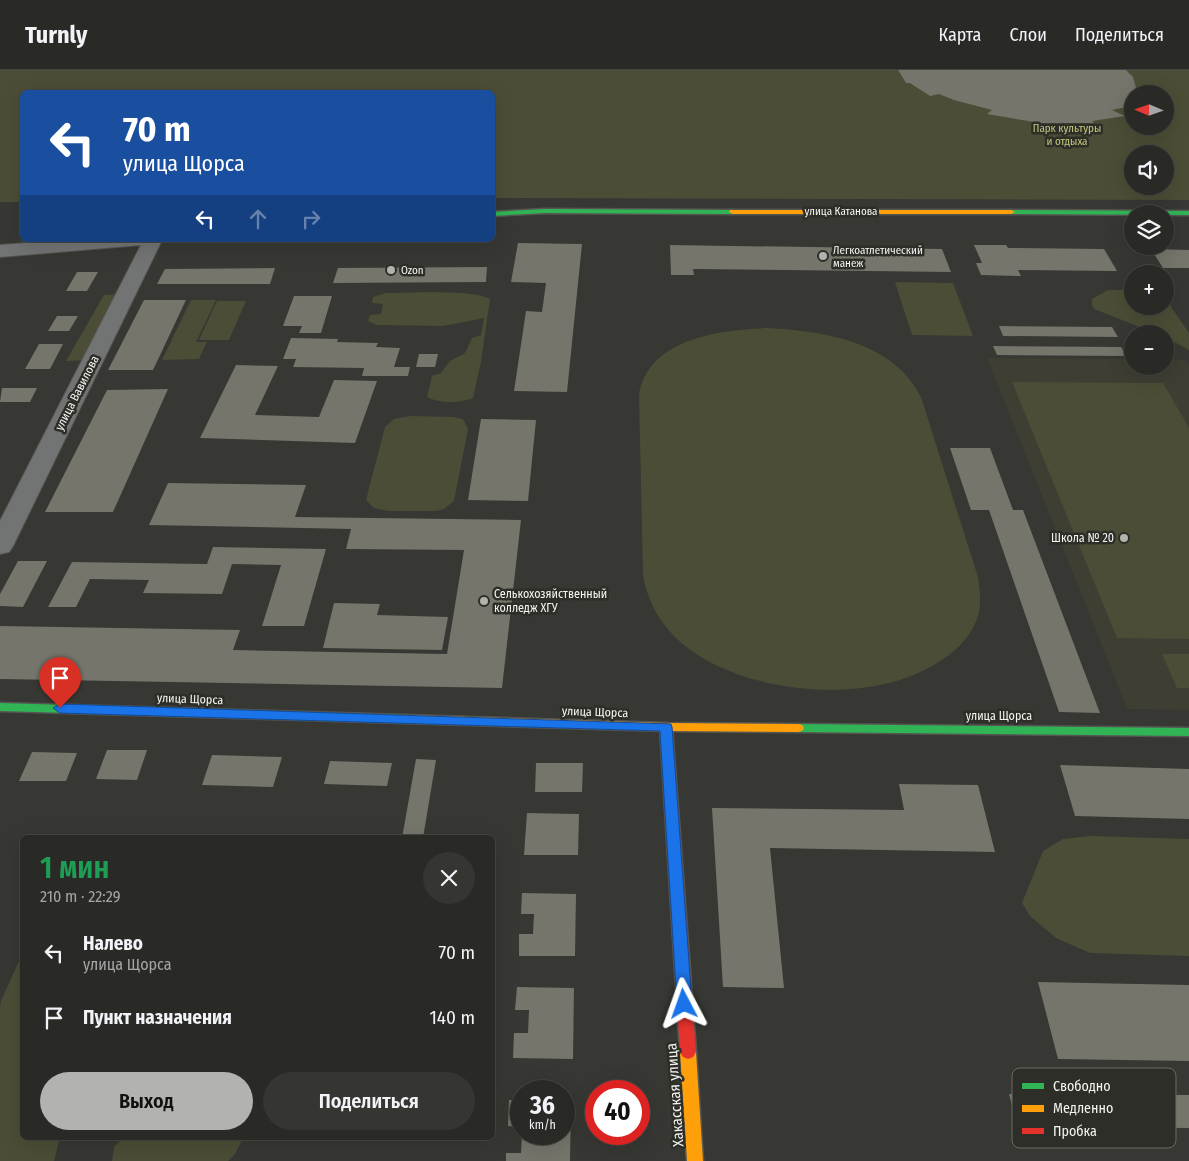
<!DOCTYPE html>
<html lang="ru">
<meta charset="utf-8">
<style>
:root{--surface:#292926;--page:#353532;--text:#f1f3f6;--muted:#a5a6a7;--line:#454543;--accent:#b2b2ae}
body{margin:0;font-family:"Fira Sans Condensed",sans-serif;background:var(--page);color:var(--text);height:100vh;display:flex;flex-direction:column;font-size:19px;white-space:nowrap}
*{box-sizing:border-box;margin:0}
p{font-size:16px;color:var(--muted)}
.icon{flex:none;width:28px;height:28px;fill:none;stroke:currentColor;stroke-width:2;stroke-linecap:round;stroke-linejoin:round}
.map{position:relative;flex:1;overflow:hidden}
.side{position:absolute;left:20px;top:765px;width:475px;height:305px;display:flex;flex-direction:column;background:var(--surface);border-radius:8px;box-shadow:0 5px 20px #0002,0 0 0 1px var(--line)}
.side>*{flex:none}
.banner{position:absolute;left:20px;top:20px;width:475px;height:152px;border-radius:8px;box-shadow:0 5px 20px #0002,0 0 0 1px var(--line);background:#1a4fa0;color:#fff;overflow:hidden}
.needle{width:32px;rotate:272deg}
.fabs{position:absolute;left:1124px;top:15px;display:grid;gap:10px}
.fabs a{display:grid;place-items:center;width:50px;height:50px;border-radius:50%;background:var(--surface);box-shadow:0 5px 20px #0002,0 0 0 1px var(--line);font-size:25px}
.speed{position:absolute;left:510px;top:1010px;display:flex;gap:10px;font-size:25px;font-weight:700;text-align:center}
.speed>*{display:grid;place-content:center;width:65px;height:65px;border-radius:50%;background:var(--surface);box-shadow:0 5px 20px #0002,0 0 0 1px var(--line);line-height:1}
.speed small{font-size:12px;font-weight:400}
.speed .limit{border:8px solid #d22;background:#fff;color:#111}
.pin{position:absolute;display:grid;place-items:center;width:42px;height:42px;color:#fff;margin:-51px -21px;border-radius:50% 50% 50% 0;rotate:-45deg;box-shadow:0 0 5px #0007}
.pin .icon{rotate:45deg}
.me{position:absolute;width:55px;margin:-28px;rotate:356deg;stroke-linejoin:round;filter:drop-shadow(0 0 4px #0008)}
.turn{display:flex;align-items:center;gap:18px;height:105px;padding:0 20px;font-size:22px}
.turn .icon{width:65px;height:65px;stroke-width:2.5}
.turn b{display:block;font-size:35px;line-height:42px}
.lanes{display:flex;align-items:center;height:48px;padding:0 20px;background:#0003;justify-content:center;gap:25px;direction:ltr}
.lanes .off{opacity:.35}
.round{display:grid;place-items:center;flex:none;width:52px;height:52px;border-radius:26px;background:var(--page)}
.headline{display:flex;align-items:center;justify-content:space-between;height:85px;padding:0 20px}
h1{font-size:30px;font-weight:600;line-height:38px;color:#1e9e55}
.cta{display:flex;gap:10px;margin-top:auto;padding:10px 20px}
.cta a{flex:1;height:58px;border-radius:30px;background:var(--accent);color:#111;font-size:20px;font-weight:600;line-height:58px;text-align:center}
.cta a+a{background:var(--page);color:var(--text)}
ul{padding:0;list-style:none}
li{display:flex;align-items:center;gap:15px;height:65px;padding:0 20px}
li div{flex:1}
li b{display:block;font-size:19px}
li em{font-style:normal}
header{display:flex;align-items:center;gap:30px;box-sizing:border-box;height:70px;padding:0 25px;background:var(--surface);border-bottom:1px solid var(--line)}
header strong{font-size:24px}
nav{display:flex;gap:28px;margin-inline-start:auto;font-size:18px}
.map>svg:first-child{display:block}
.built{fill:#3e3e33}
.green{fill:#4c4d36;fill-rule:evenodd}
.building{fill:#75756b}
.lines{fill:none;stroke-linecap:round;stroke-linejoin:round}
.street-casing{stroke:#555552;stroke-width:2}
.fast-casing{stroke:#555552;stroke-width:3}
.slow-casing{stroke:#555552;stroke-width:3}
.jam-casing{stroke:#555552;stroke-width:3}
.street{fill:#727373;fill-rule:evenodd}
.fast{fill:#30b455;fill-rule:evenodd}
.slow{fill:#ff9f0a;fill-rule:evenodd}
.jam{fill:#e5322d;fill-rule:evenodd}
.route{fill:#1a73e8;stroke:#114b97}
.poi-dot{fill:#b2b2ae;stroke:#2e2e28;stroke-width:2}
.labels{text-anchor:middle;stroke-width:5;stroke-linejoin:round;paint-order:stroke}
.far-park-label{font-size:11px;fill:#c4c67d;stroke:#2e2e28}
.far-street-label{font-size:11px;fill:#f5f5f1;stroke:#2e2e28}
.far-poi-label{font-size:11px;fill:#f5f5f1;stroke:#2e2e28;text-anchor:start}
.street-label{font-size:12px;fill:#f5f5f1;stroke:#2e2e28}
.poi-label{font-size:12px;fill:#f5f5f1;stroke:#2e2e28;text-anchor:end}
.near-street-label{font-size:15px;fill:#f5f5f1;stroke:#2e2e28}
.key{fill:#2e2e28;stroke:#6a6a64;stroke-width:1}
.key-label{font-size:14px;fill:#f5f5f1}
</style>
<header>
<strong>Turnly</strong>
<nav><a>Карта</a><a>Слои</a><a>Поделиться</a></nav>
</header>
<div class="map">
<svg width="1189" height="1091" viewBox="0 0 1189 1091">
<rect width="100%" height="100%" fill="#373733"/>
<path class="built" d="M987 288 1132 289V296H1165V289L1186 290 1189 294V640L1127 639Z"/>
<g class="green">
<path d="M0 0H1189V130L493 128 492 22H22V132H0ZM1132 24H1165V56H1132ZM1132 84H1165V116H1132Z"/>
<path d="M895 212 953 213 973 266 912 265Z"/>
<path d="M1108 220H1132V236H1165V228L1189 263V280L1165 267V264H1158L1094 239 1092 235V229Z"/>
<path d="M386 223C409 223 473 219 490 229L481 292 473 328C460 333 440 334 427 327L432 306 441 303 450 291 465 283 472 268 481 265 484 248 443 256 377 255 368 251 370 245 381 244 383 234 372 233 373 227Z"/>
<path d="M122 224 86 290 66 291 104 225Z"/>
<path d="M191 230H216L196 272H207L199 289 162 290Z"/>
<path d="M217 231H246L229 270H199Z"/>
<path d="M767 258C823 261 893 271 921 327L978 507C980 521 982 535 977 549 970 568 954 583 937 593 867 638 732 625 673 565 656 547 647 528 643 505L639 325C648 268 720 260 767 258Z"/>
<path d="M1012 312 1163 313 1189 358V569L1117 568Z"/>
<path d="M410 346 453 347 463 349 468 359 454 431 444 439 436 441H388L374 438 366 430 385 357 394 349Z"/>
<path d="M1162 584H1189V618H1177Z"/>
<path d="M1091 766 1189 769V886L1090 883 1056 868 1030 846 1022 833 1043 781 1063 769Z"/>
<path d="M22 888V1068H60L54 1091H0V938L1 931 20 889Z"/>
<path d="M123 1068H243L235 1084 228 1091H112L114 1077Z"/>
</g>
<g class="building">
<path d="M898 0H1126L1133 7 1136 18 1132 24V36L1112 40 1125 46 1092 51 1094 53H1040L987 44 992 40 954 30 939 24 930 26 910 13H906Z"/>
<path d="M518 173 582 174 567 322 514 321 526 241 542 242 546 213 511 212Z"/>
<path d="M670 175 942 179 951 202 693 199 694 205H671Z"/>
<path d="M974 175H1006L1008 178 1104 179 1117 201 1018 200 1021 206 981 205 976 193H982Z"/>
<path d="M1151 179 1189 180V198H1163Z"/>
<path d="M487 197 486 212 333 213 338 198Z"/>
<path d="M275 198 270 214H157L165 199Z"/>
<path d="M77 202H98L87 221H66Z"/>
<path d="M294 226H332L321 263H299L302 256H283Z"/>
<path d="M144 230H186L153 300H108Z"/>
<path d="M57 246H78L69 261H48Z"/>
<path d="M999 256 1112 257 1118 267 1003 266Z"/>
<path d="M291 268 338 269 337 272 378 273 376 277 400 278 394 297H410L408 306H362L364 298 293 297 296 289H283Z"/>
<path d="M39 274H63L50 299H25Z"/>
<path d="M993 276 1121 277 1126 286 997 285Z"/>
<path d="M419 284H438L435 297H416Z"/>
<path d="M236 295 278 296 255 345 319 347 334 310 377 311 355 373 200 368Z"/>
<path d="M2 318H37L30 332H0Z"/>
<path d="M168 319 113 442H45L107 320Z"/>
<path d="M481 349 536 350 528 431 468 430Z"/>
<path d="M950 378H990L1013 440H1023L1100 643 1059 642 989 440H971Z"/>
<path d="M168 413 306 415 295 447 521 450 502 618 0 609V556L240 560 233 580 447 584 464 480 346 479 351 459 149 455Z"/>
<path d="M213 477 326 479 304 556H262L281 495 232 494 222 524 143 523 149 510 90 509 76 537H48L72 492 207 494Z"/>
<path d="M18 491H47L23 537 0 536V524Z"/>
<path d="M334 533 380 534 377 545 448 547 442 580 323 578Z"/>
<path d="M107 680H147L137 710 96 709Z"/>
<path d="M32 682 77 683 66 711H19Z"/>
<path d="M212 685 282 687 273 717 202 715Z"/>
<path d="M416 689 436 690 423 768H402Z"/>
<path d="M330 691 392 693 387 716 324 714Z"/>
<path d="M536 693H583L582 722H535Z"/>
<path d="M1060 695 1189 699V749L1075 746Z"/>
<path d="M899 714 978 715 995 782 770 778 784 918 723 917 712 738 904 740Z"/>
<path d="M527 743 579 744 578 785H524Z"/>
<path d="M522 823 576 824 575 886H519V864H533L534 844H521Z"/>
<path d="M1038 912 1189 915V991L1058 989Z"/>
<path d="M517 917 574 918 573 989 513 988 514 963H528L529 940H515Z"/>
<path d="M1009 1024 1189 1025V1058L1018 1057Z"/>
<path d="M509 1030H521V1057L508 1056Z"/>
<path d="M564 1030 571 1031 570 1091H506V1083H521L522 1064H564Z"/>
</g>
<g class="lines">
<g class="street-casing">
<path id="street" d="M67 170H162L13 476 9 482 0 484V451L141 175 0 187V175Z"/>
</g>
<g class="fast-casing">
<g id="fast">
<path d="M545 139 733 140 737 142 733 144 545 143 492 146V142Z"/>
<path d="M1008 140 1189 141V145L1011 144 1007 142Z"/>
<path d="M0 633 405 645 409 646 411 649 409 652 405 653 0 641Z"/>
<path d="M798 654 1189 658V666L798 662 794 661 792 658 794 655Z"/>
</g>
</g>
<g class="slow-casing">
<g id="slow">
<path d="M730 140H1011L1015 142 1011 144H733L729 142Z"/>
<path d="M405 645 666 653 798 654 802 655 804 658 802 661 798 662 666 661 405 653 401 652 399 649 401 646Z"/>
<path d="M688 975 693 977 696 982 703 1091H687L680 982 683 977Z"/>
</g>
</g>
<g class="jam-casing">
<path id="jam" d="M666 653 670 654 672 657 696 982 693 987 688 989 683 987 680 982 660 657 662 654Z"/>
</g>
<use href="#street" class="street"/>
<use href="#fast" class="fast"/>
<use href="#slow" class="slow"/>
<use href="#jam" class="jam"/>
</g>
<path class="route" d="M60 634 671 654 672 657 692 934 690 938 684 940 679 938 677 934 660 661 60 643 53 638Z"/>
<g class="poi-dot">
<circle cx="823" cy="186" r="5"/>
<circle cx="391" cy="200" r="5"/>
<circle cx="1124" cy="468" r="5"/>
<circle cx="484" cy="531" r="5"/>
</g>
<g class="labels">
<g class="far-park-label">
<text x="1067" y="62">Парк культуры<tspan x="1067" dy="13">и отдыха</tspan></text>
</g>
<g class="far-street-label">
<text x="841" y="145">улица Катанова</text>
</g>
<g class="far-poi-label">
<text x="833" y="184">Легкоатлетический<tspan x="833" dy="13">манеж</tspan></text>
<text x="401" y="204">Ozon</text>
</g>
<g class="street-label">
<text transform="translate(77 323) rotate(-63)" y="4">улица Вавилова</text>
<text transform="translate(190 629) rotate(2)" y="4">улица Щорса</text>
<text transform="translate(595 642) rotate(2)" y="4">улица Щорса</text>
<text x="999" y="650">улица Щорса</text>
</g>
<g class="poi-label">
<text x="1114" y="472">Школа № 20</text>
<text x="494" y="528" text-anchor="start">Селькохозяйственный<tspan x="494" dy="14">колледж ХГУ</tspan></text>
</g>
<g class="near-street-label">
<text transform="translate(675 1025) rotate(-94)" y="5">Хакасская улица</text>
</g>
</g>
<rect x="1012" y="998" width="164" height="80" rx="8" class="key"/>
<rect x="1022" y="1013" width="22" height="6" fill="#30b455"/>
<rect x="1022" y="1035" width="22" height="7" fill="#ff9f0a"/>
<rect x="1022" y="1058" width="22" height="6" fill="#e5322d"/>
<g class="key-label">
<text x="1053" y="1021">Свободно</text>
<text x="1053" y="1043">Медленно</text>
<text x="1053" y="1066">Пробка</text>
</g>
</svg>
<div class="fabs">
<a><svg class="needle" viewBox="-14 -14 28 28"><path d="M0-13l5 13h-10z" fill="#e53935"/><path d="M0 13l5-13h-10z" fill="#a5a6a7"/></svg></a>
<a><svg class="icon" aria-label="sound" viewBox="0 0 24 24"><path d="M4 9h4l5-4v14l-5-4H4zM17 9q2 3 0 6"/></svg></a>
<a><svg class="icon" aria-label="layers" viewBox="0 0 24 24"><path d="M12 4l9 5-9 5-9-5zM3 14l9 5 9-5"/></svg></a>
<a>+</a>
<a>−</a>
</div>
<div class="speed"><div>36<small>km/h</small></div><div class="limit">40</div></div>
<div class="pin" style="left:60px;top:638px;background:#d93025"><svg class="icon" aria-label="arrive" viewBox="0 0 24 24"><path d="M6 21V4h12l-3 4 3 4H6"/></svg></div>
<svg class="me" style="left:684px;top:934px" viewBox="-20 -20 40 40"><path d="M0-17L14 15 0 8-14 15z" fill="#1a73e8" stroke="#fff" stroke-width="4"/></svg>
<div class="banner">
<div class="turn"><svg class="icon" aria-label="left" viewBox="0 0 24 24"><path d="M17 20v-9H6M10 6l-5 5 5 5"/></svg><div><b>70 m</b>улица Щорса</div></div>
<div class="lanes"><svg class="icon" aria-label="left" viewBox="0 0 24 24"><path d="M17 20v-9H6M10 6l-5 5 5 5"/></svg><svg class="icon off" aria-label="ahead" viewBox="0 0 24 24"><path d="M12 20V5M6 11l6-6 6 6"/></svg><svg class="icon off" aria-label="right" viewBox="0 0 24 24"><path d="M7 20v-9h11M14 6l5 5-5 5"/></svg></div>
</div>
<section class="side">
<div class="headline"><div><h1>1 мин</h1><p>210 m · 22:29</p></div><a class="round"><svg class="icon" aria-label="close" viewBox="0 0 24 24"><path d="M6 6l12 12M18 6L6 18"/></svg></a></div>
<ul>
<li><svg class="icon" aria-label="left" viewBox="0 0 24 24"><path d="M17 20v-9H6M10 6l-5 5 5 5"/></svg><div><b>Налево</b><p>улица Щорса</p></div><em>70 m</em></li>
<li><svg class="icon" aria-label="arrive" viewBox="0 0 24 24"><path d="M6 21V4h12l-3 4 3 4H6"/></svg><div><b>Пункт назначения</b></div><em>140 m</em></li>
</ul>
<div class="cta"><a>Выход</a><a>Поделиться</a></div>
</section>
</div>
